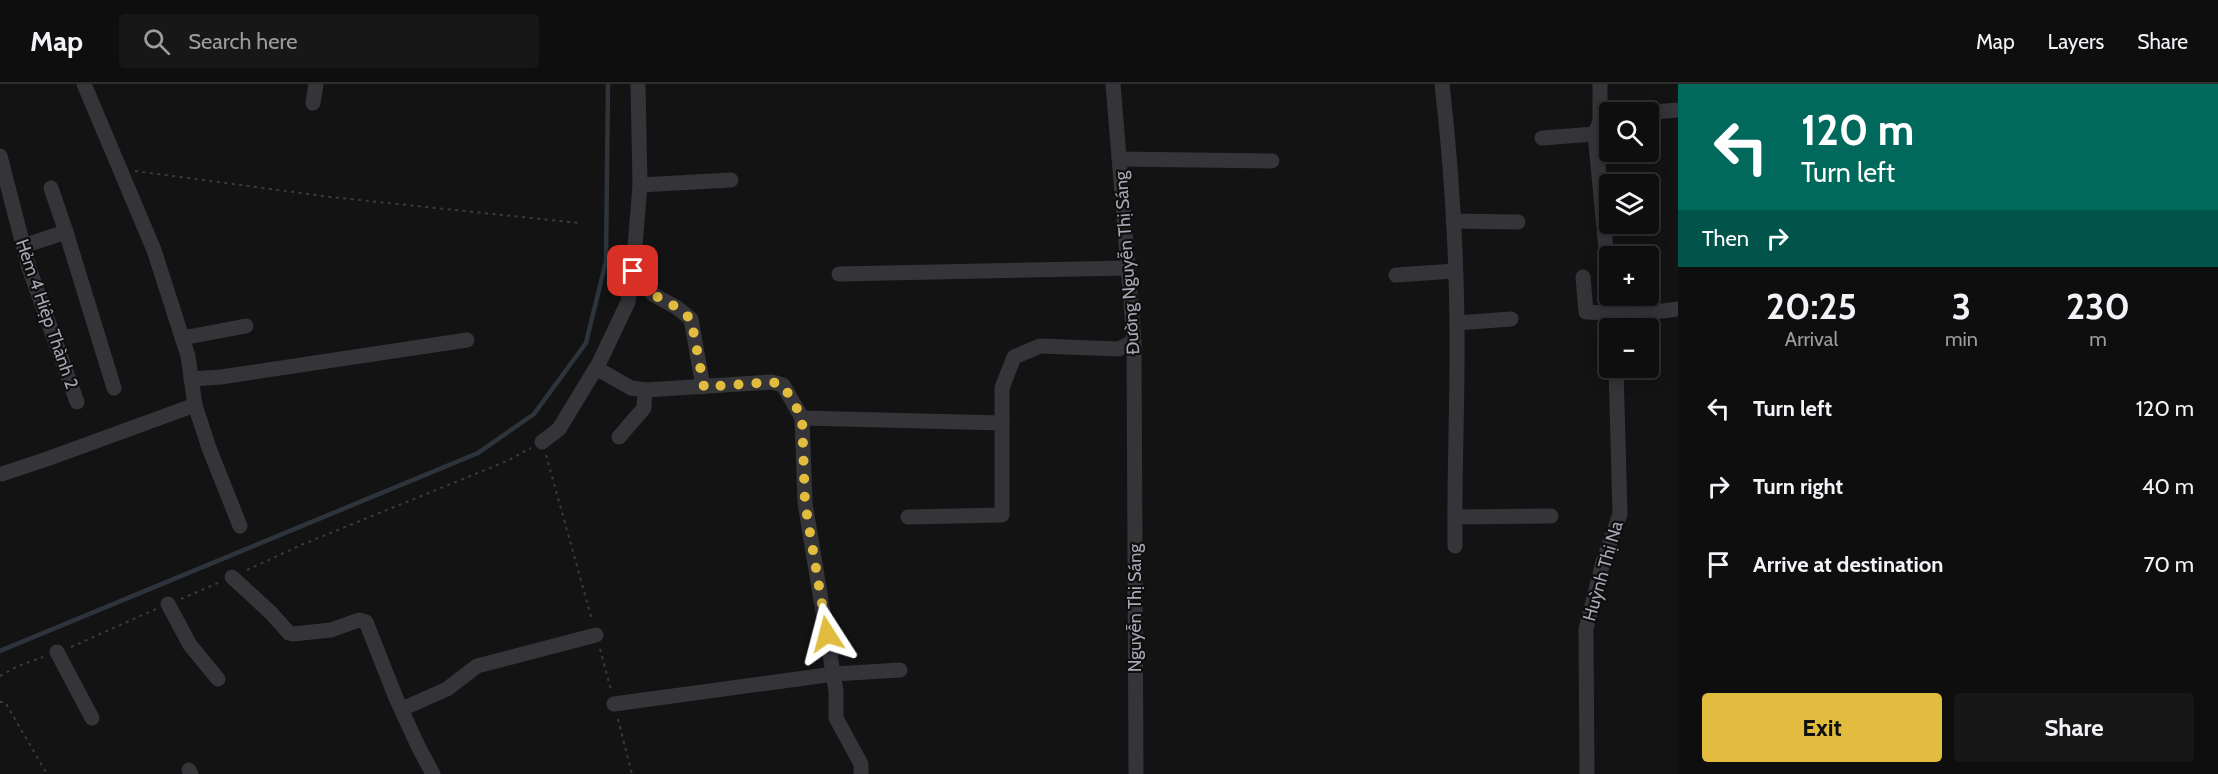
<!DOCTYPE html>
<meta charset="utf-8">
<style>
:root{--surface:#0e0e0f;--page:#171718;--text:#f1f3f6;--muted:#9b9c9e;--line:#2e2e2f;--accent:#e1bc3e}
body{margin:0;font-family:Cabin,sans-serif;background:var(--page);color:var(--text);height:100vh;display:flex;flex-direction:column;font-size:22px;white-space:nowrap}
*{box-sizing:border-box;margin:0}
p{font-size:20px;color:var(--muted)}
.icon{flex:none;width:33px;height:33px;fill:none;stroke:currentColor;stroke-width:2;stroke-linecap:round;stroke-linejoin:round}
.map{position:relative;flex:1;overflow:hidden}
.panel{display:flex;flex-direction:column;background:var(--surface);width:540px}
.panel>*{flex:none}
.top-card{background:#00695c;color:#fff;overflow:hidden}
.buttons{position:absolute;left:1599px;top:18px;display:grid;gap:12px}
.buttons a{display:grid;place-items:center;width:60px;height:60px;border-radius:6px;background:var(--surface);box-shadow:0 3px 15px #0003,0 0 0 2px var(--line);font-size:30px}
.pin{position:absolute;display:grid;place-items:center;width:51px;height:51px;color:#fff;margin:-26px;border-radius:12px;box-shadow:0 3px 9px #0006}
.me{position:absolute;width:66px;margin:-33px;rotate:351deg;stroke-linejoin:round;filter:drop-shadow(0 0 4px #0008)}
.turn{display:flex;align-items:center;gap:21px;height:126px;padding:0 24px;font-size:27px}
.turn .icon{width:78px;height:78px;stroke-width:2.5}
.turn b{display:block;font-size:42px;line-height:51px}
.then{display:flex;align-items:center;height:57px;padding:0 24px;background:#0003;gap:12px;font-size:22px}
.eta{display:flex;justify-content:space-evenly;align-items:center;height:102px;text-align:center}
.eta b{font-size:36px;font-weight:700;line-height:42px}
.primary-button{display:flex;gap:12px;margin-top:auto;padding:12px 24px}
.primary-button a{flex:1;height:69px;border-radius:6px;background:var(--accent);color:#111;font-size:24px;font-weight:700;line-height:69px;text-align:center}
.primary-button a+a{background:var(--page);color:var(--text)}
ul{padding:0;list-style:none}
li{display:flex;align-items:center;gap:18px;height:78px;padding:0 24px}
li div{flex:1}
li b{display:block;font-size:22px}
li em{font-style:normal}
header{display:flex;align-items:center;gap:36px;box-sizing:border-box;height:84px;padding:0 30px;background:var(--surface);border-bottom:2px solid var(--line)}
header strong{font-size:28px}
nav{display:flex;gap:33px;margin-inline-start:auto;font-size:21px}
.search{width:420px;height:54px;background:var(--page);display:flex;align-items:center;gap:15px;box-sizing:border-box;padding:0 21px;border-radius:6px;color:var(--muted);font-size:22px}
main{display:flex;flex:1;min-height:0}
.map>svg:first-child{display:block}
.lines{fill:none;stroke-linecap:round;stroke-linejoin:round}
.stream{stroke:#2d343c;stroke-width:4.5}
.path{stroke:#3a3b40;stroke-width:2;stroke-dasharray:3 4.5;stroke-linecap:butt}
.minor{stroke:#343439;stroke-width:15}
.route{stroke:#e1bc3e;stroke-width:10;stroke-dasharray:0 18}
.labels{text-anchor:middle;stroke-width:4.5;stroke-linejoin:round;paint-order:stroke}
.street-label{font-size:18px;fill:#a5a8b3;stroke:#0e0e0f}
</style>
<header>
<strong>Map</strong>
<div class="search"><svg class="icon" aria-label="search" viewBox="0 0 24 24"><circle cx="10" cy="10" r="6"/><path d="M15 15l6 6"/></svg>Search here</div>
<nav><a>Map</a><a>Layers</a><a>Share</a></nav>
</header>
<main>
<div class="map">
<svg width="1678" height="690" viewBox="0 0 1678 690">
<rect width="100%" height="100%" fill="#131314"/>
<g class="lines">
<path class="stream" d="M0 567 478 369 534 330 586 259 606 177 608 0"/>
<g class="path">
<path d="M135 87 331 113 579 139"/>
<path d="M546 371 592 536"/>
<path d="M247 486 301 461 507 377 531 364"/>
<path d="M181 515 220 498"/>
<path d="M71 563 156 525"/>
<path d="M600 565 611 606"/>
<path d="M0 592 18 582 43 573"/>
<path d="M0 618H5L47 690"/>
<path d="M618 635 632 690"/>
</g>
<g class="minor">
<path d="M84 0 154 166 188 272 195 321 209 364 240 442"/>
<path d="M1113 0 1134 257 1136 690"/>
<path d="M1442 0C1451 78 1456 158 1457 238 1458 312 1454 387 1455 462"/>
<path d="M1600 0V37L1595 50 1606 165"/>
<path d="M313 19 316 0"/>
<path d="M1653 28 1678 26"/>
<path d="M1542 54 1595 50"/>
<path d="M0 72 29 184 77 318"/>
<path d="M1119 75 1272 77"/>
<path d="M640 101 731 96"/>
<path d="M51 104 66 148"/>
<path d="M1453 137 1518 138"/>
<path d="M23 162 66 148 114 304"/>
<path d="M633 187 654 211 676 223 691 235 703 303"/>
<path d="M839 190 1129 184"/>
<path d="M1396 191 1455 187"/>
<path d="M1583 193 1586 228 1639 230"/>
<path d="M1457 239 1511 235"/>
<path d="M1620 244 1639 230 1678 225"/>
<path d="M182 254 246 242"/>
<path d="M596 284 631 304 645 306 772 298 783 301 802 334"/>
<path d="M191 295 221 293 467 256"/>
<path d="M619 353 644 324 645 306"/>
<path d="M542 358 559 345 599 279 628 218 633 187 640 101 638 0"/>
<path d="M2 390 47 375 195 321"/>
<path d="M908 433 1002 431V304L1014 273 1040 262 1119 265 1134 257"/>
<path d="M1455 433 1551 432"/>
<path d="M232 493 271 529 289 549 293 550 331 546 359 536 366 538 396 614 418 662 433 690"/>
<path d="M168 520 190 561 218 595"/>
<path d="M57 568 92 634"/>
<path d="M614 620 834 590 900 586"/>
<path d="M402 625 447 605 477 582 596 551"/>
<path d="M189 686 191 690"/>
<path d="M861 690V680L836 634V607L805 419 802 334 1002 339"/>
<path d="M1587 690 1586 545 1603 478 1620 430 1616 284"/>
</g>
</g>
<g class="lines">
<path class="route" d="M633 187 654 211 676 223 691 235 704 303 772 298 783 301 802 333 805 419 827 550"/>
</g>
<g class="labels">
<g class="street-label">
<text transform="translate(1127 179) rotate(-94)" y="6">Đường Nguyễn Thị Sáng</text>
<text transform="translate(47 230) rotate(71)" y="6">Hẻm 4 Hiệp Thành 2</text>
<text transform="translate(1603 487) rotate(-74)" y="6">Huỳnh Thị Na</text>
<text transform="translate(1135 524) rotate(-90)" y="6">Nguyễn Thị Sáng</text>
</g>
</g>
</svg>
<div class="buttons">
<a><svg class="icon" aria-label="search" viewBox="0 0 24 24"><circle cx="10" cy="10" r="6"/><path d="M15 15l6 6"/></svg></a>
<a><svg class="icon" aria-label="layers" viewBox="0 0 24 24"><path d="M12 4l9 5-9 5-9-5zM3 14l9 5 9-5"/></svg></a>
<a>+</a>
<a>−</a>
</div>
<div class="pin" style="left:633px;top:187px;background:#d93025"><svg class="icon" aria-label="arrive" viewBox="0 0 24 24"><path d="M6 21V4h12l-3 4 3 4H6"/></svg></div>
<svg class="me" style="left:827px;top:550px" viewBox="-20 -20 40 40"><path d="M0-17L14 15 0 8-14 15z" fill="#e1bc3e" stroke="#fff" stroke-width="4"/></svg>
</div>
<section class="panel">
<div class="top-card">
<div class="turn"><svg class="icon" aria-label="left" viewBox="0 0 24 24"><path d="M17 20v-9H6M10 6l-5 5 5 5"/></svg><div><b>120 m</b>Turn left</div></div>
<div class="then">Then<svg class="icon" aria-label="right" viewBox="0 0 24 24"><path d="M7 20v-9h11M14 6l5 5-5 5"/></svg></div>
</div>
<div class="eta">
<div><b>20:25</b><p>Arrival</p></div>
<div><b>3</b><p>min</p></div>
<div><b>230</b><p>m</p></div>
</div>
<ul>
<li><svg class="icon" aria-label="left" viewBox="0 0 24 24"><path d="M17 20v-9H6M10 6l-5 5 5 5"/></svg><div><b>Turn left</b></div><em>120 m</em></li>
<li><svg class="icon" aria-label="right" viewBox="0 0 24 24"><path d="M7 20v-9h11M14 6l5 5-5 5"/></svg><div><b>Turn right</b></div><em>40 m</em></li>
<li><svg class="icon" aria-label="arrive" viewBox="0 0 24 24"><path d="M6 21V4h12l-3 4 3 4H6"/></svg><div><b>Arrive at destination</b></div><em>70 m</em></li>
</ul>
<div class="primary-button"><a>Exit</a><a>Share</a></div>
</section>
</main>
